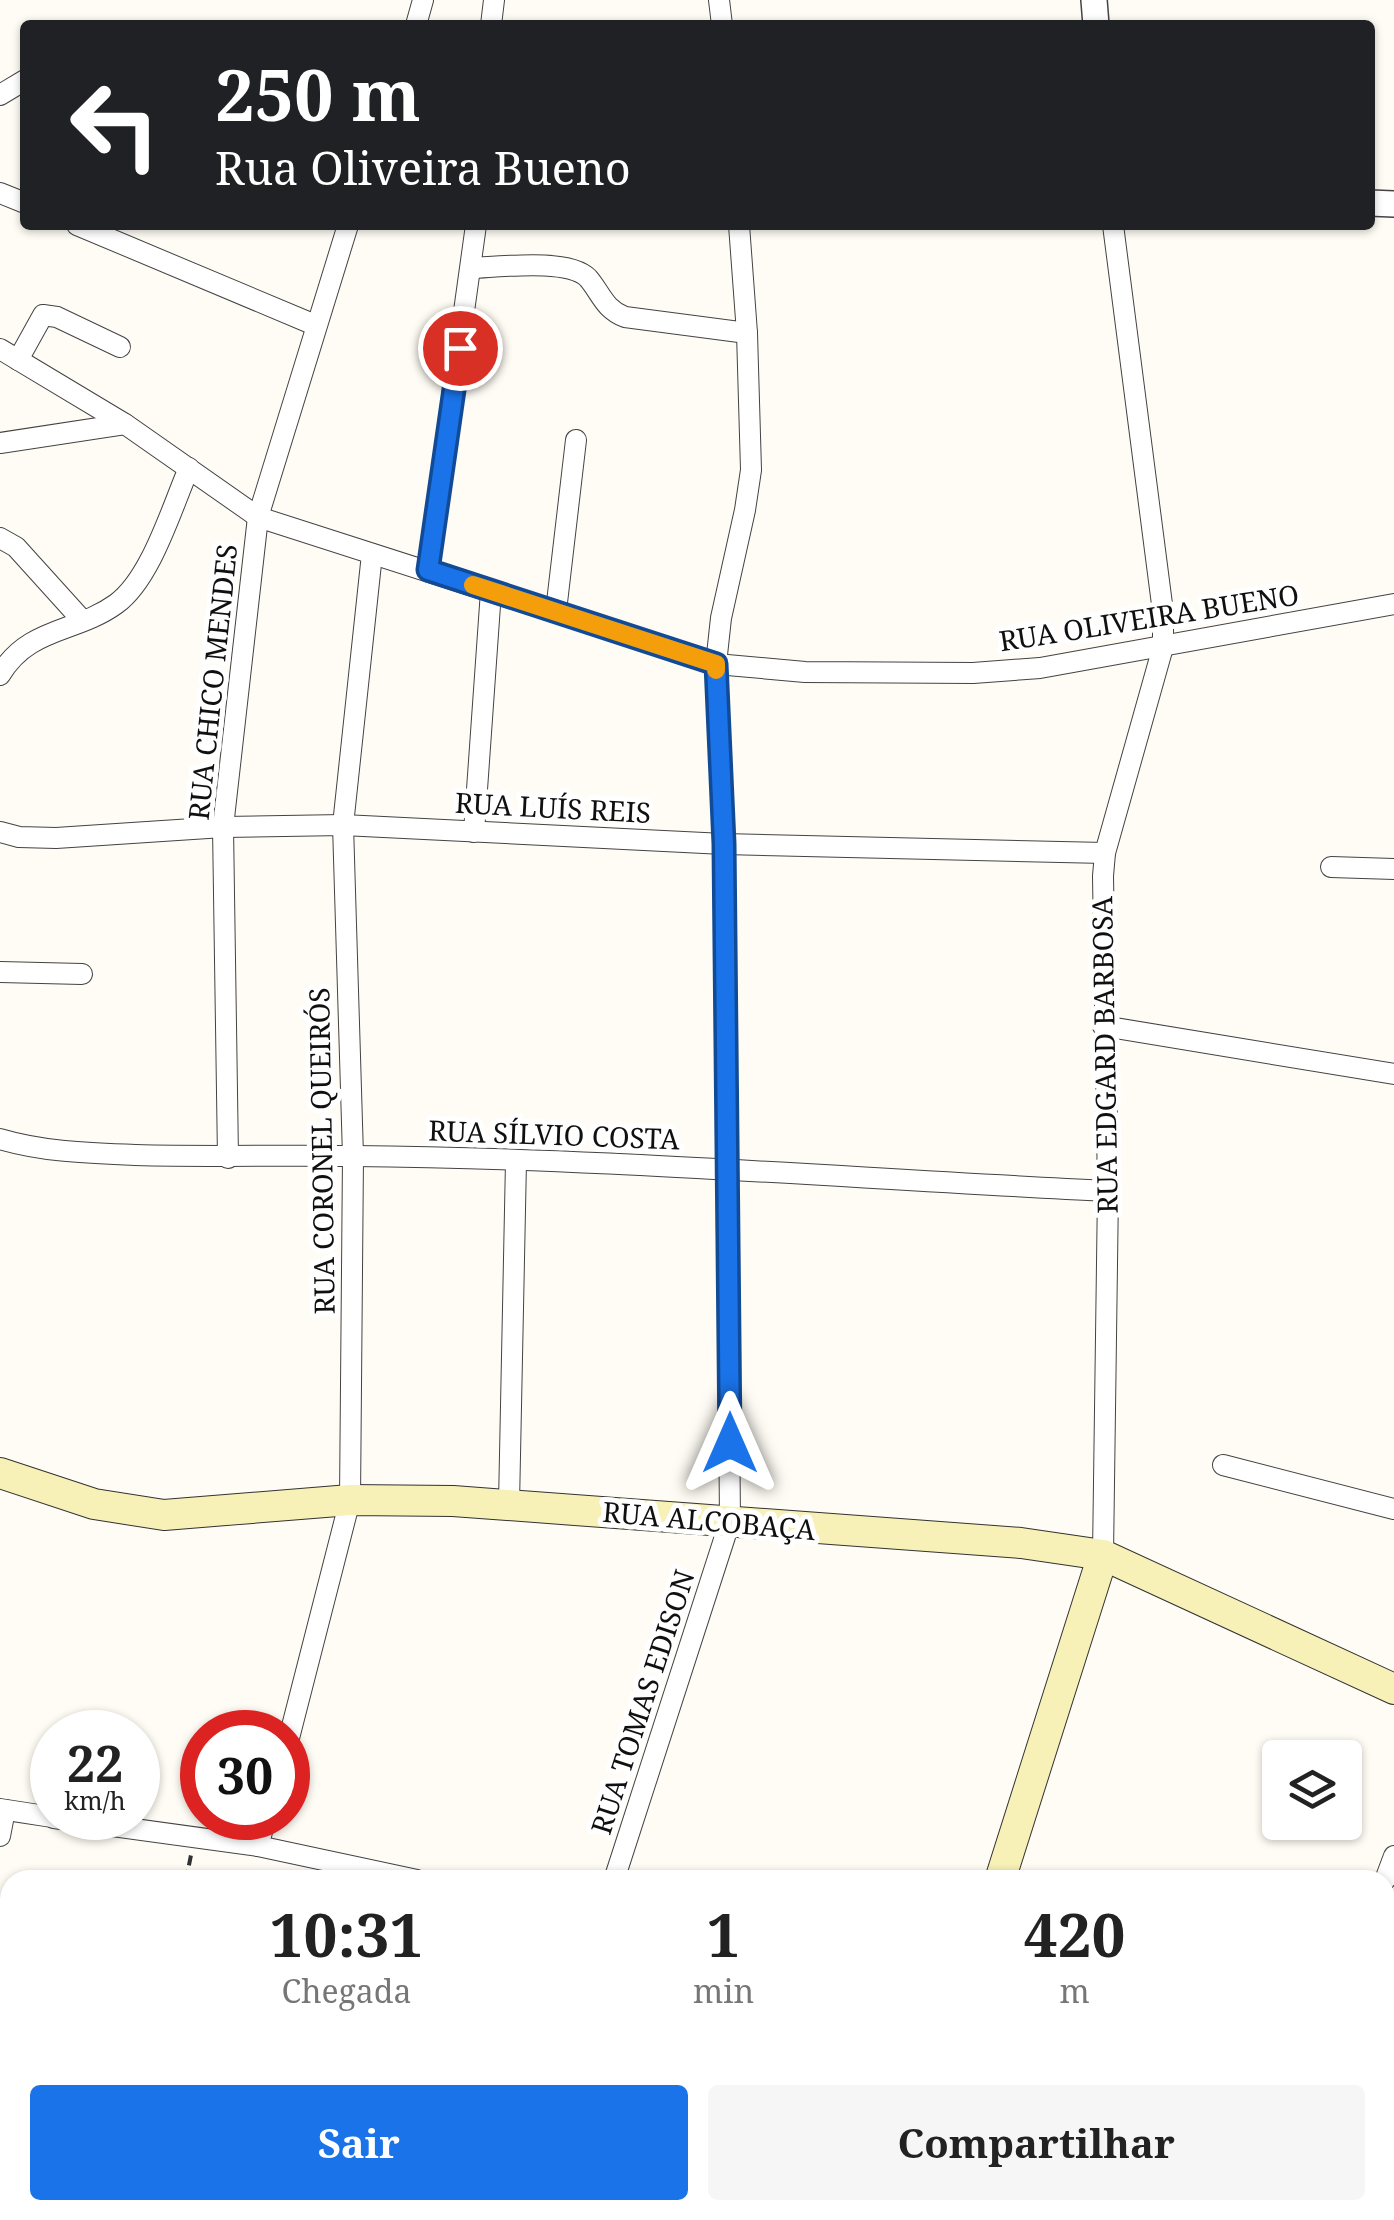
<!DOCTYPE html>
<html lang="pt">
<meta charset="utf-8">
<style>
:root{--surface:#fff;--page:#f6f6f6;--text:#222;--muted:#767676;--accent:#1a73e8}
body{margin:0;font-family:"Noto Serif",serif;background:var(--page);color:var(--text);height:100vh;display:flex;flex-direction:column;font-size:38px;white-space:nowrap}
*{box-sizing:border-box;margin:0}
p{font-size:32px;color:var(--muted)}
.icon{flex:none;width:55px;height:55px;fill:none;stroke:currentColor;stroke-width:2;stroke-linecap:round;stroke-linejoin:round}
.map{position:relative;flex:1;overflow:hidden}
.drawer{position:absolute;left:0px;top:1870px;width:1395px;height:350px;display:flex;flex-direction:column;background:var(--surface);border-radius:30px 30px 0 0;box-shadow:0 2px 8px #0004}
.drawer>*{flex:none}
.top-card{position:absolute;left:20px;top:20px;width:1355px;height:210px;border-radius:10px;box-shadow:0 2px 8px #0004;background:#202124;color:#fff;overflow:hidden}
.controls{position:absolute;left:1262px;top:1740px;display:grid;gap:20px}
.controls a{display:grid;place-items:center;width:100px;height:100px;border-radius:10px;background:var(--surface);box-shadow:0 2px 8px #0004;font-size:50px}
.speed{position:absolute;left:30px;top:1710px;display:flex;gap:20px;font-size:50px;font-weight:700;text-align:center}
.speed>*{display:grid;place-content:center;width:130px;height:130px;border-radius:50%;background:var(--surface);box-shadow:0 2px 8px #0004;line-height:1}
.speed small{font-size:25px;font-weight:400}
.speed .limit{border:15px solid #d22;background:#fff;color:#111}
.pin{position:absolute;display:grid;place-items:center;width:85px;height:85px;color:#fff;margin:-42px;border:5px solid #fff;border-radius:50%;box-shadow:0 2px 10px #0007}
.me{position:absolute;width:110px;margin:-55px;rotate:0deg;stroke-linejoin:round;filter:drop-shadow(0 0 8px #0008)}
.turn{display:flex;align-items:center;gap:35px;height:210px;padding:0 30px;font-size:45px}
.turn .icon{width:130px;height:130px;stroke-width:2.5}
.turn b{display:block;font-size:70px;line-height:85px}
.eta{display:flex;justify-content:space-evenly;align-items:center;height:170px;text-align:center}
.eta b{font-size:60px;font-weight:700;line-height:70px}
.primary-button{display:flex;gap:20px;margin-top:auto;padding:20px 30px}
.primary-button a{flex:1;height:115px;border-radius:10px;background:var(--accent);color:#fff;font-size:40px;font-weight:700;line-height:115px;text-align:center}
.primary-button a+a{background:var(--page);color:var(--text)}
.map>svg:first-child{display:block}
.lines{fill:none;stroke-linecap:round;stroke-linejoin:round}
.minor-casing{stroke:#434343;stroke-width:22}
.tertiary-casing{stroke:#434343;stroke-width:28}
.secondary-casing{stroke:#323232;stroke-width:32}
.path{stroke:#323232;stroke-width:4;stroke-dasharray:10 5;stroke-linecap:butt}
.minor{stroke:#fff;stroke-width:20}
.tertiary{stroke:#fff;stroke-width:25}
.secondary{stroke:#f7f1b7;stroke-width:30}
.route-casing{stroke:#114b97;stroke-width:25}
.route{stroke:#1a73e8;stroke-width:18}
.slow{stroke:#f59e0b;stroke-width:18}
.labels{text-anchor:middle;stroke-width:10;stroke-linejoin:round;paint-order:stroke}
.street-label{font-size:28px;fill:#101010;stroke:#fff}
</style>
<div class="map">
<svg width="1394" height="2220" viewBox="0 0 1394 2220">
<rect width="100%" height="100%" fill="#fefcf4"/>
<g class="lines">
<g class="minor-casing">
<g id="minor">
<path d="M719 0 722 25"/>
<path d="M416 25 423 0"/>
<path d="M491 25 494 0"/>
<path d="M0 95 25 80"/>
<path d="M0 193 25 203"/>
<path d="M77 225 315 325"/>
<path d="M472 268C499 267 569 258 588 278 601 293 604 309 625 317L747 333"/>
<path d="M0 349 125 424 258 517 716 664 805 672 973 673 1040 668 1394 604"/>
<path d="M18 360 43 315 57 317 120 347"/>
<path d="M0 443 125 424"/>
<path d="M0 538 16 547 82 620"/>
<path d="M428 570 476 225"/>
<path d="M556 611 576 440"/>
<path d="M0 675C28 627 76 633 116 604 151 579 172 507 189 468"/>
<path d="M0 832 19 837 56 838 223 827 343 825 724 844 1105 853"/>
<path d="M474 832 491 591"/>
<path d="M1331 867 1394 869"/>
<path d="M0 972 82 974"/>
<path d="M1103 1026 1394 1074"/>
<path d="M0 1139C44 1152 89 1153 135 1155 208 1157 280 1155 353 1156 605 1158 856 1179 1108 1191"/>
<path d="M228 1158 223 827 258 517 348 225"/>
<path d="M1223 1465 1394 1509"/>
<path d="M509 1504 516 1161"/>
<path d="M1103 1555 1108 1191 1103 876 1105 853 1163 647V612L1113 225"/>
<path d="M288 1742 350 1500 353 1156 343 825 372 554"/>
<path d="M0 1809 52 1817"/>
<path d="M54 1818 258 1846 417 1880"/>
<path d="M0 1836 5 1810"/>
<path d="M258 1846 266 1818"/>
<path d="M614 1880 730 1521 724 844 716 664 721 618 745 510 751 470 747 333 739 225"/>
<path d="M1385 1880 1394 1856"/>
<path d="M727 2220V2210"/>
<path d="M828 2220V2210"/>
<path d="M1260 2220 1264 2210"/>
</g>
</g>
<g class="tertiary-casing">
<g id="tertiary">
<path d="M1094 0 1096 25"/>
<path d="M1370 203 1394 204"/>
<path d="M266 2220 361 2210"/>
</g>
</g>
<g class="secondary-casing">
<g id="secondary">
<path d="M0 1473 94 1504 164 1515 350 1500 453 1501 1021 1543 1103 1555 1394 1689"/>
<path d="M1000 1880 1103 1555"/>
<path d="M1071 2210 1099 2220"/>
</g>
</g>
<g class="path">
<path d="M186 1880 191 1855"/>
<path d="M115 2220 117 2210"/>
</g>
<use href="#minor" class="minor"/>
<use href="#tertiary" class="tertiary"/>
<use href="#secondary" class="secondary"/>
</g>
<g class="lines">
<g class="route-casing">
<path id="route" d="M460 348 428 570 716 664 724 844 730 1443"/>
</g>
<use href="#route" class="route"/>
<path class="slow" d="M473 585 716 664V670"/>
</g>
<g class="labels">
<g class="street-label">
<text transform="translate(1149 618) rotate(-9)" y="10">RUA OLIVEIRA BUENO</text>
<text transform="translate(213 682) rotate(-84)" y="10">RUA CHICO MENDES</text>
<text transform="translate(553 808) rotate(3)" y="10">RUA LUÍS REIS</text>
<text transform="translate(1105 1055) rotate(-91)" y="10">RUA EDGARD BARBOSA</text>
<text transform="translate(554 1135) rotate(2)" y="10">RUA SÍLVIO COSTA</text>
<text transform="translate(322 1151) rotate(-91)" y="10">RUA CORONEL QUEIRÓS</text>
<text transform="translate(709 1521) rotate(5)" y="10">RUA ALCOBAÇA</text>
<text transform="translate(643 1702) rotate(-72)" y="10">RUA TOMAS EDISON</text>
</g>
</g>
</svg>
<div class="controls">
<a><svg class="icon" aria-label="layers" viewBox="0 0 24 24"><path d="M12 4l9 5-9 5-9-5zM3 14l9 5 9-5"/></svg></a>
</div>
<div class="speed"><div>22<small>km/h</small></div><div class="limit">30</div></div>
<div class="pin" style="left:460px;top:348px;background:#d93025"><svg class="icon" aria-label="arrive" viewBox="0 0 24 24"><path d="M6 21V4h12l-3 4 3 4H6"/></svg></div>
<svg class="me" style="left:730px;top:1443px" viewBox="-20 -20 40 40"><path d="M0-17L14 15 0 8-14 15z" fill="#1a73e8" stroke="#fff" stroke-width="4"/></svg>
<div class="top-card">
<div class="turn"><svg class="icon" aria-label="left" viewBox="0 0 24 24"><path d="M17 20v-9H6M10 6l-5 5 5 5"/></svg><div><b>250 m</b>Rua Oliveira Bueno</div></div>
</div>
<section class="drawer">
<div class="eta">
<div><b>10:31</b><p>Chegada</p></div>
<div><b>1</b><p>min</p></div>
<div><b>420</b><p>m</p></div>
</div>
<div class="primary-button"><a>Sair</a><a>Compartilhar</a></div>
</section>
</div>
